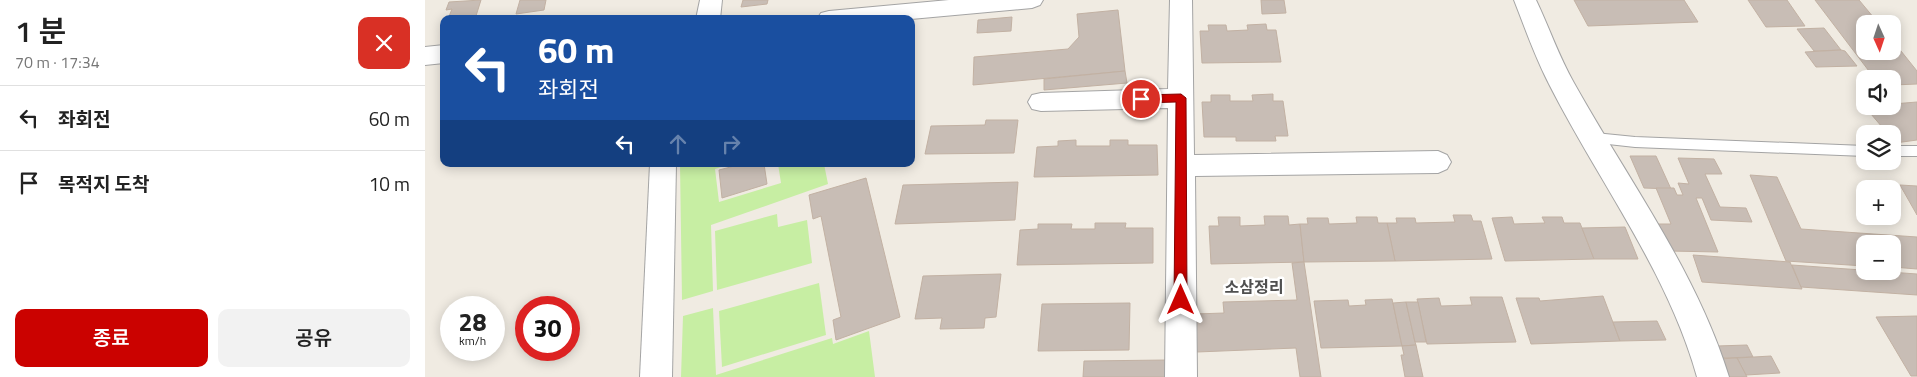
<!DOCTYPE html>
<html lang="ko">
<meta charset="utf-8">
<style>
:root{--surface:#fff;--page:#f2f2f2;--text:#222;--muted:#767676;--line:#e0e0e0;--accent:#cb0200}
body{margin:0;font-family:"Titillium Web","Noto Sans KR",sans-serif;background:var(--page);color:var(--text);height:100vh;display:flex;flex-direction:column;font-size:19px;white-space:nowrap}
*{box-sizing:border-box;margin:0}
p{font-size:16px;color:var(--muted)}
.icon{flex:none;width:28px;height:28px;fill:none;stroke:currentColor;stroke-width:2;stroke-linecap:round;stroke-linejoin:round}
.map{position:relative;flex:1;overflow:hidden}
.side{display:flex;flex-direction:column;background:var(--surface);width:425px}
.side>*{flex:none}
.hud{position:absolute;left:15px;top:15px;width:475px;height:152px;border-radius:10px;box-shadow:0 2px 12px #0003;background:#1a4fa0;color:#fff;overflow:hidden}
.needle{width:32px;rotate:177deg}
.buttons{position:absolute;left:1431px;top:15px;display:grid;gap:10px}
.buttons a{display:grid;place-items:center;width:45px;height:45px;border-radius:10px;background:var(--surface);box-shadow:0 2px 12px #0003;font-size:25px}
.speed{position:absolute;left:15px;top:296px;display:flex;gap:10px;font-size:25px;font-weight:700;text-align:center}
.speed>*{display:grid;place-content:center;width:65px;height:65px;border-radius:50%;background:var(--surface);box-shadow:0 2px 12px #0003;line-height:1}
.speed small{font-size:12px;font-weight:400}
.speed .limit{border:8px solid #d22;background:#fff;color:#111}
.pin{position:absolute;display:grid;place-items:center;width:42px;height:42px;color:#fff;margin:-21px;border:2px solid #fff;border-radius:50%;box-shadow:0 1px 5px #0007}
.me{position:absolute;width:55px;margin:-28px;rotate:0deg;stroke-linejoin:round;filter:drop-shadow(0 0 4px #0008)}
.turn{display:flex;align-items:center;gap:18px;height:105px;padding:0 15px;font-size:22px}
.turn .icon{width:65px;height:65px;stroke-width:2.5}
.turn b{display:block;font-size:35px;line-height:42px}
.lanes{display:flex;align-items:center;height:48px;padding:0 15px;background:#0003;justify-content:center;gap:25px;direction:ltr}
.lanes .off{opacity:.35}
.round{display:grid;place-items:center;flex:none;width:52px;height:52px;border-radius:10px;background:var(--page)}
.overview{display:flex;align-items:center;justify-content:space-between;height:85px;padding:0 15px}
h1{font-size:30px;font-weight:600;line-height:38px}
.cta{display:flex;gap:10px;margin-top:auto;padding:10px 15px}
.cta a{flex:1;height:58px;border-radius:10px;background:var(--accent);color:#fff;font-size:20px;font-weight:600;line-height:58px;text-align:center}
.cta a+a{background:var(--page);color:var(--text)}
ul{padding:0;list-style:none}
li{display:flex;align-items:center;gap:15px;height:65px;padding:0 15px;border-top:1px solid var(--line)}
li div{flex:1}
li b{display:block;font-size:19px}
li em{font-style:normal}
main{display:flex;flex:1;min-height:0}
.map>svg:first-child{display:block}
.grass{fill:#c7eea3}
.building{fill:#c8bdb5;stroke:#c2b1a3}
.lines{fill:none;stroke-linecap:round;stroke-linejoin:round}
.service-casing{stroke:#a4a4a4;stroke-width:2}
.minor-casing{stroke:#a4a4a4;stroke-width:2}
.tertiary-casing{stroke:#a4a4a4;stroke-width:2}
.service{fill:#fff;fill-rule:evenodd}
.minor{fill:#fff;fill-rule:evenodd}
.tertiary{fill:#fff;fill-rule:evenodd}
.route{fill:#cb0200;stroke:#840100}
.labels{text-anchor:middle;stroke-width:5;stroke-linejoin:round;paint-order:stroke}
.quarter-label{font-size:16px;font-weight:bold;fill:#505050;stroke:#fff}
</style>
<main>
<section class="side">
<div class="overview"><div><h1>1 분</h1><p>70 m · 17:34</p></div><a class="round" style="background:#d93025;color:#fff"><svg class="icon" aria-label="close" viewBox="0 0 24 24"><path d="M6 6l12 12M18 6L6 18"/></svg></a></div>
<ul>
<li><svg class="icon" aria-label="left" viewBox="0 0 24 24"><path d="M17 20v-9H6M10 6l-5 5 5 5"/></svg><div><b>좌회전</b></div><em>60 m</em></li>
<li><svg class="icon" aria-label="arrive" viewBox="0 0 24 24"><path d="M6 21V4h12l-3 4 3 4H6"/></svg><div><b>목적지 도착</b></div><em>10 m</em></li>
</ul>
<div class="cta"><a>종료</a><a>공유</a></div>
</section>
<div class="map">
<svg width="1492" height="377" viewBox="0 0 1492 377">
<rect width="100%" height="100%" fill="#f0ebe2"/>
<g class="grass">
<path d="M255 164H305L290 169 294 202 356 183 353 164H399L403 184 286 225 288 291 257 300Z"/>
<path d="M352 214 353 227 382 220 387 263 292 290 290 231Z"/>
<path d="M394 283 401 335 297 367 294 311Z"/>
<path d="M288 308 291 375 407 338 408 344 444 331 450 377H256L258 316Z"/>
</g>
<g class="building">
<path d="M56 0 50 19H23L27 9 21 10 24 2Z"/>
<path d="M95 0H121L119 10 91 14Z"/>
<path d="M318 0H343L342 4 316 7Z"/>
<path d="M836 0H859L861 13 837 14Z"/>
<path d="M1149 0H1259L1273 22 1163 26Z"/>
<path d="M1323 0H1362L1380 26 1341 27Z"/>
<path d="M1390 0H1434L1454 24H1440V51H1468V41L1492 71V84L1468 85V79H1450Z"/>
<path d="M693 10 700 71 548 85 549 57 643 49 654 37 652 14Z"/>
<path d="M587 17 586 31 552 33 553 20Z"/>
<path d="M841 24 842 30H851L856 62 777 63 775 31H784L783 25H801L802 31 823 30 822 25Z"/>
<path d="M1399 28 1416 50 1389 51 1372 29Z"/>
<path d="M1416 50 1420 51 1432 66 1391 67 1380 52Z"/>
<path d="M700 71 702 83 619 90V79Z"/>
<path d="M848 94V101H858L863 136H850L851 141H811V137H779L777 102H786V95H805V101H828L827 95Z"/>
<path d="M1492 102V140L1470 143 1468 134H1463L1440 107 1468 106V104Z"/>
<path d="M561 120H593L589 153 500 154 506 126 560 125Z"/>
<path d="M651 140V146H685V140H703V145H732L733 175 609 177 612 147 633 146V141Z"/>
<path d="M1205 156H1231L1246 189 1219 188Z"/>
<path d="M1253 158 1289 159 1297 174H1280L1295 207 1321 208 1327 222 1286 220 1277 198H1271L1293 252 1244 251 1232 224H1246L1231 188H1249L1252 195H1258L1253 183 1264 184Z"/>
<path d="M317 164H339L342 184 297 198 294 170Z"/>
<path d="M1325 175 1352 177 1376 229 1492 237V269L1468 267V244H1440V266L1361 261Z"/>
<path d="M441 178 475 317 411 340 408 320 416 317 396 216 388 219 384 195Z"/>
<path d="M593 182 590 220 470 224 478 185Z"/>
<path d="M1475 185 1492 186V215Z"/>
<path d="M1028 215H1046L1048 221H1056L1067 259 970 261 962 223H972L971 218H990L991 223 1030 222Z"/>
<path d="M839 216H863L864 225 875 224 879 262 786 264 784 226H794L793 217H815V226L840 225Z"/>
<path d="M931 217H952L953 223H962L970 261 879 262 875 224H883L882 218H903L904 224 932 223Z"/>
<path d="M1087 217 1089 224 1120 223 1117 217H1137L1139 223H1155L1169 259 1080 261 1067 218Z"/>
<path d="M670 223H701L700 228H728V263L592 265 595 230 613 229V224H647L646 229H670Z"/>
<path d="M1200 227 1213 259H1169L1157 228Z"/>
<path d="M1268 255 1365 262 1377 289 1277 282Z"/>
<path d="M879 262 896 377H875L871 348 772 352 770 314 799 313 798 302 872 300 867 263Z"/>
<path d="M1367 265 1492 274V295L1376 287Z"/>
<path d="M576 274 571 317 560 318 559 328 515 329 517 318 490 319 498 276Z"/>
<path d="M1178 296 1195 341 1106 344 1091 298H1114L1115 301Z"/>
<path d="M1045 297H1077L1091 342 1002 344 992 299 1014 298 1016 306 1047 305Z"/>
<path d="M967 299 977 346 896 348 889 301 923 300 924 306 941 305 940 300Z"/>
<path d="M981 302 990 342 991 345 977 346 968 303Z"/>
<path d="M981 302H993L1001 342H990Z"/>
<path d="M705 303 704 350 613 351 617 304Z"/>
<path d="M1492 316V376H1486L1451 317Z"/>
<path d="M1232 321 1241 340 1195 341 1188 322Z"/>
<path d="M991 345 998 377H980L976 355H979L977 346Z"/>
<path d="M1322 345 1328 357 1298 358 1292 346Z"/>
<path d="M1346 356 1355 373 1321 375 1312 358Z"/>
<path d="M1312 358 1322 377H1301L1293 359Z"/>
<path d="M742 360V377H658L659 361Z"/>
</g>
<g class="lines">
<g class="service-casing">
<g id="service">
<path d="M1170 133 1210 137 1440 146V156L1210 147 1165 142 1163 138Z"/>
<rect x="1468" y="146" width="24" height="10"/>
</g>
</g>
<g class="minor-casing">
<g id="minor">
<path d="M275 0H297L295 19H271Z"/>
<path d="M745 0H767L769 155 1013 151 1022 155 1026 162 1022 169 1013 173 770 176 772 377H740L743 108 616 111 607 109 603 102 607 95 616 93 743 89Z"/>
<path d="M1089 0H1111C1124 27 1134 57 1149 83 1203 180 1271 270 1304 377H1272C1242 270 1173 181 1124 84 1110 57 1100 28 1089 0Z"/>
<path d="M225 164H251L247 377H215Z"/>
</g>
</g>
<g class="tertiary-casing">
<g id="tertiary">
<path d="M524 0H618L615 5 607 8 486 19H392L396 13 404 11Z"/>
<path d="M19 45V63L0 65V47Z"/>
</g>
</g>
<use href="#service" class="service"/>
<use href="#minor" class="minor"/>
<use href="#tertiary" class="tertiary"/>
</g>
<path class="route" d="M756 94 761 98 762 300 756 306 749 300 751 102 716 103 711 99 716 95Z"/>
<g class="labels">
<g class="quarter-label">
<text x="829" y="293">소삼정리</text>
</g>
</g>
</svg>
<div class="buttons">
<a><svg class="needle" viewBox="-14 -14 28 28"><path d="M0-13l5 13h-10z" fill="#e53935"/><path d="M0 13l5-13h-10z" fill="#767676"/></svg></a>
<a><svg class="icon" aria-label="sound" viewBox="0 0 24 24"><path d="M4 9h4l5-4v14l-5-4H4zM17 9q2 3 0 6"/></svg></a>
<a><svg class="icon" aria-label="layers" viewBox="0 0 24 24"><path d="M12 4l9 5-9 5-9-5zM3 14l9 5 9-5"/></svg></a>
<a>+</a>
<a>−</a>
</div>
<div class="speed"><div>28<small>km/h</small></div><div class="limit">30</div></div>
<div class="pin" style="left:716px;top:99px;background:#d93025"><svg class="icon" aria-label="arrive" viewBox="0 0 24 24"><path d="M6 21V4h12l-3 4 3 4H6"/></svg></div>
<svg class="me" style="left:756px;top:300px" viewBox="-20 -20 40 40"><path d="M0-17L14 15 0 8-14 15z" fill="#cb0200" stroke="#fff" stroke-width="4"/></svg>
<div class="hud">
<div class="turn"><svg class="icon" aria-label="left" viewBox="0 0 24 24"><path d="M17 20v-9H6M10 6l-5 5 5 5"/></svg><div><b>60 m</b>좌회전</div></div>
<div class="lanes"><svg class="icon" aria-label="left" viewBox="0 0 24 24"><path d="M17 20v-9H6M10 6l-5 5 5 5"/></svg><svg class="icon off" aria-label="ahead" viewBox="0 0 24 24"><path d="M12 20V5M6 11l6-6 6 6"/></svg><svg class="icon off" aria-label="right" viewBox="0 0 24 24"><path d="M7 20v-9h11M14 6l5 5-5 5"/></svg></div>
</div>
</div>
</main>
